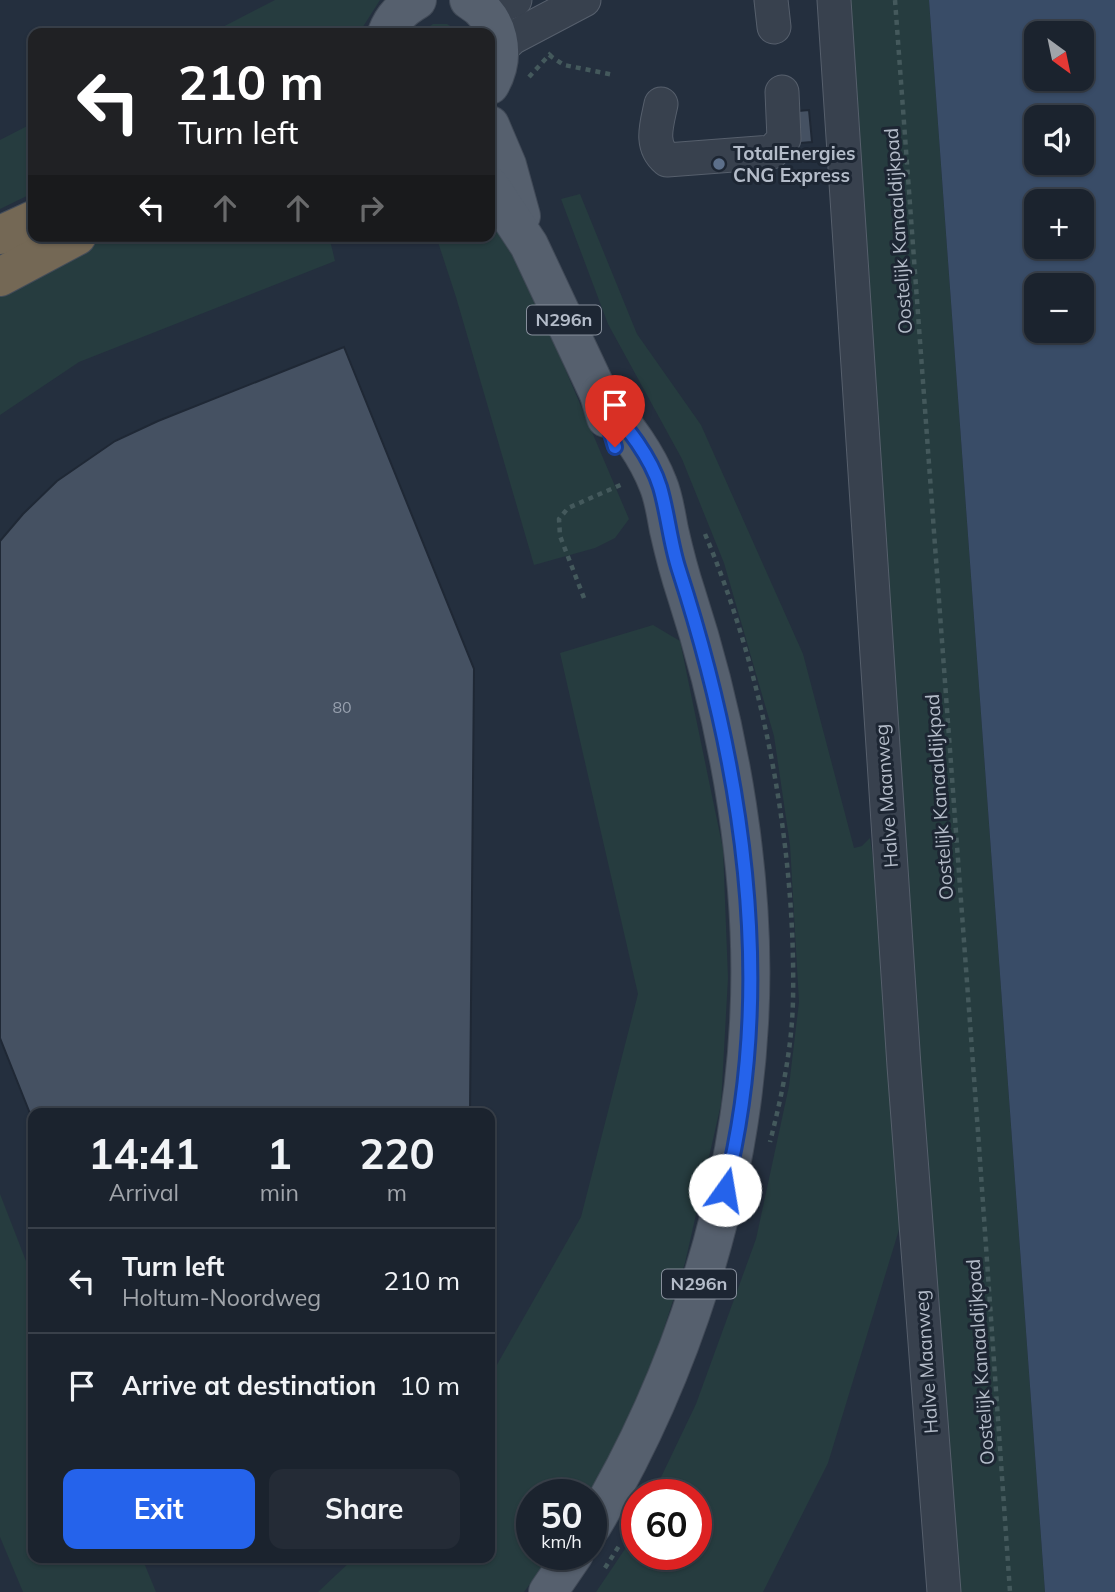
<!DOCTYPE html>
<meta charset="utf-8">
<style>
:root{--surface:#1b232e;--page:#242b36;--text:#f1f3f6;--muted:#a0a4aa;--line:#39404a;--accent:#2563eb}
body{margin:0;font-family:Mulish,sans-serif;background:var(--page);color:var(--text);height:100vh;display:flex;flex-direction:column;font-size:26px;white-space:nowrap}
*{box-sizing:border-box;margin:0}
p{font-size:23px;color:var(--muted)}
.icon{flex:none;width:38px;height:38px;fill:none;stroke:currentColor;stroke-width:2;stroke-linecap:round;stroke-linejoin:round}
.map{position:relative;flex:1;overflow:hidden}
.side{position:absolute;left:28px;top:1108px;width:467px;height:455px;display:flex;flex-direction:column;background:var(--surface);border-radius:14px;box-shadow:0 2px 5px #0004,0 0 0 2px var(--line)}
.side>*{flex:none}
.guide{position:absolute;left:28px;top:28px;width:467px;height:214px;border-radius:14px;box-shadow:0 2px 5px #0004,0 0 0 2px var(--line);background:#202124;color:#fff;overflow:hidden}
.needle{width:46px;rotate:147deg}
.tools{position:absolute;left:1024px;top:21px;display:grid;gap:14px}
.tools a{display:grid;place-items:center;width:70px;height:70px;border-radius:14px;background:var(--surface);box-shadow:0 2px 5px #0004,0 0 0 2px var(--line);font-size:35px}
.speed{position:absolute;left:516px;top:1479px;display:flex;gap:14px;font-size:35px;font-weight:700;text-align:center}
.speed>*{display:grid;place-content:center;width:91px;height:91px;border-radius:50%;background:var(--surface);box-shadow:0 2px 5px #0004,0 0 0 2px var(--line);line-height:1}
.speed small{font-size:18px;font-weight:400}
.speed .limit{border:10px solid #d22;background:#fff;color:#111}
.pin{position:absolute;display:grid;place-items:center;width:60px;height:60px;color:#fff;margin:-72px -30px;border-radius:50% 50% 50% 0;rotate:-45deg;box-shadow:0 0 7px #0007}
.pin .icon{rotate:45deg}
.me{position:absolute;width:77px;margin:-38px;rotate:13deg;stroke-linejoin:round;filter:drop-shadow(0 0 5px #0008)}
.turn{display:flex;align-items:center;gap:24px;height:147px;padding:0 35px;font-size:32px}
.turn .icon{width:91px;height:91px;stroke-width:2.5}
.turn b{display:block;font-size:49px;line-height:60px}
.lanes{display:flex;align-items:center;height:66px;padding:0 35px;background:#0003;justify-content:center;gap:35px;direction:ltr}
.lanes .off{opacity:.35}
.eta{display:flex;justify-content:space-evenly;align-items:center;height:119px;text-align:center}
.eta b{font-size:42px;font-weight:700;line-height:49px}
.action{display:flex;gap:14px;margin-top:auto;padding:14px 35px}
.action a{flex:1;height:80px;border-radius:14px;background:var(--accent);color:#fff;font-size:28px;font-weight:700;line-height:80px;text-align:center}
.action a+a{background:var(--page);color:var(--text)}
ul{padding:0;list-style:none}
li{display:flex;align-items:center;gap:21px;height:105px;padding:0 35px;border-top:2px solid var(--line)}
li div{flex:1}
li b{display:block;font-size:26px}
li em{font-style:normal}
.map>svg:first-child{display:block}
.green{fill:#263c3f}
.water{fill:#394c67;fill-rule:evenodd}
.building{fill:#455162;stroke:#1f2835;stroke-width:2}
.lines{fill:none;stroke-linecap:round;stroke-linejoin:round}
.minor-casing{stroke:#565f6c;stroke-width:35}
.major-casing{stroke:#414a57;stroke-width:40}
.highway-casing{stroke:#434c59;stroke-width:40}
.path{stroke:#44595c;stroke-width:4.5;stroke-dasharray:5 5;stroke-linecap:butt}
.minor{stroke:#38414e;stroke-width:33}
.major{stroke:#56606e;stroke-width:38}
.highway{stroke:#746855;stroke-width:38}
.route-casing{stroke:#184099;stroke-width:18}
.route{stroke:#2563eb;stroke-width:12}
.service-dot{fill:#5c6f8a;stroke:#1d2633;stroke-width:2.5}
.labels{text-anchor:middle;stroke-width:6;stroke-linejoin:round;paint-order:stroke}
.number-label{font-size:16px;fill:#98a1af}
.shield{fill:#1d2633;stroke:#878f9c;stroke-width:2}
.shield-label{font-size:18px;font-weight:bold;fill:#b4bcc9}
.poi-label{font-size:19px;font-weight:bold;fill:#b4bcc9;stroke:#1d2633;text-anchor:start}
.street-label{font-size:19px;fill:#b4bcc9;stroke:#1d2633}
</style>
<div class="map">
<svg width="1115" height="1592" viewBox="0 0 1115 1592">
<rect width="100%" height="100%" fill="#242f3e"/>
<g class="green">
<path d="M275 0H380L359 33H211Z"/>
<path d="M838 0H929L1045 1592H943L912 1187 828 1463 763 1592H596L625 1549 637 1525V1554H696V1494H653L696 1404 756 1239 789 1086 799 1002 790 845 774 736 724 563 682 459 608 324 561 199 580 194 637 334 701 425 803 654 854 848 862 846 870 838 879 900Z"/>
<path d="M433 24H447L462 33H420Z"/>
<path d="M33 123V193L0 209V140Z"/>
<path d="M490 214 532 291 629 519 615 538 595 548 534 565 456 297 436 236H490Z"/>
<path d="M103 236H329L335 261 79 362 0 415V296L45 261Z"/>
<path d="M653 625 680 641 723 849 728 978 721 1104 685 1263 654 1360 613 1455 589 1494H532V1554H552L524 1592H318L354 1558H490V1377L581 1217 638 994 560 653Z"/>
<path d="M0 1194 33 1279V1558H142L156 1592H23L0 1537Z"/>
</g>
<path class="water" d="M929 0H1115V1592H1045ZM1036 33H1082V79H1036ZM1036 117H1082V163H1036ZM1036 201H1082V247H1036ZM1036 285H1082V331H1036Z"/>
<g class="building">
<path d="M809 110 812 142 800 143 798 111Z"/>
<path d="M344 347 474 669 470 1113H33V1121L0 1038V541L23 514 57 481 115 441 158 421Z"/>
</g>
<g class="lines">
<g class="minor-casing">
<g id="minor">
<path d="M771 0 774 27"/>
<path d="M834 0 904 1066 944 1592"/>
<path d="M482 10 496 8 515 0"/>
<path d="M500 49 512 38 584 0"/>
<path d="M661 104C657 124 649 145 667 160L772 152 784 139 782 92"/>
</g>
</g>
<g class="major-casing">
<g id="major">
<path d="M469 0C500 18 507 55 490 85"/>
<path d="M387 33C393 17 402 9 417 0"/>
<path d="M490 125 507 165 521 216"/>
<path d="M490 186 529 245 599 394 606 418"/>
<path d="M592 1526C681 1378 740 1195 749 1023 757 881 730 728 686 593 679 572 674 552 669 530 666 515 664 498 658 484 645 450 621 422 599 394"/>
<path d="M548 1592 574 1554"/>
</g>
</g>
<g class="highway-casing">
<g id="highway">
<path d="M0 235 33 220"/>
<path d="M0 277 77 236"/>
</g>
</g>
<g class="path">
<path d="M895 0 979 1146 1010 1592"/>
<path d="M549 55 564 65 614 75"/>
<path d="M529 77 551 53"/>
<path d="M705 534C764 673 796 849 793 1000 792 1048 782 1095 770 1142"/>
<path d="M584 598 560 536 559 519 568 508 625 483"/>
<path d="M605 1568 619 1546"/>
</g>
<use href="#minor" class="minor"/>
<use href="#major" class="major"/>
<use href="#highway" class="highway"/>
</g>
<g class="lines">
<g class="route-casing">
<path id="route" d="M615 447 599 394C622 422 649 452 660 487 668 514 670 543 679 570 743 768 777 985 725 1190"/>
</g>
<use href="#route" class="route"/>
</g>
<circle class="service-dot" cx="719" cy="164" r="7"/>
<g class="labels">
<g class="number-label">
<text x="342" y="713">80</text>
</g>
<g class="shield">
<rect x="527" y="305.5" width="74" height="29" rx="5"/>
<rect x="662" y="1269.5" width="74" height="29" rx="5"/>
</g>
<g class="shield-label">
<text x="564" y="326">N296n</text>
<text x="699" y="1290">N296n</text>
</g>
<g class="poi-label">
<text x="733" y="160">TotalEnergies<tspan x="733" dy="22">CNG Express</tspan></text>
</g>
<g class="street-label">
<text transform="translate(898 231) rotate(-94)" y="7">Oostelijk Kanaaldijkpad</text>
<text transform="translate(886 796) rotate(-94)" y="7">Halve Maanweg</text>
<text transform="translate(939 797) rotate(-94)" y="7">Oostelijk Kanaaldijkpad</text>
<text transform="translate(926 1362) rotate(-94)" y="7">Halve Maanweg</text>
<text transform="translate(980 1362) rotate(-94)" y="7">Oostelijk Kanaaldijkpad</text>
</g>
</g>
</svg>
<div class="tools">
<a><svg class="needle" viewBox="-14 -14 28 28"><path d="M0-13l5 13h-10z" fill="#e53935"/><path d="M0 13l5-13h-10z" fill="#a0a4aa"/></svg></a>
<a><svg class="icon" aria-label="sound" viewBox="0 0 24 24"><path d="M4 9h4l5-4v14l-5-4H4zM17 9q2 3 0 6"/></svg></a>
<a>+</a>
<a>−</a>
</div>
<div class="speed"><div>50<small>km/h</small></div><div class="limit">60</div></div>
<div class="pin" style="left:615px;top:447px;background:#d93025"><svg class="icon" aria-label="arrive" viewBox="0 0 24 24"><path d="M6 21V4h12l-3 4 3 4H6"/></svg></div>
<svg class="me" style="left:725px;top:1190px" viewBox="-20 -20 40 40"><circle r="19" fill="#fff"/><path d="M0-13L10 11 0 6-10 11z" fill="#2563eb"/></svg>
<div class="guide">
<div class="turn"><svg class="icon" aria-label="left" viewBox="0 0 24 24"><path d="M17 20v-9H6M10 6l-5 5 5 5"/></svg><div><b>210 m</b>Turn left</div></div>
<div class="lanes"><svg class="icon" aria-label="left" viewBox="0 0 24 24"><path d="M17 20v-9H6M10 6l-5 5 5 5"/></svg><svg class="icon off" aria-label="ahead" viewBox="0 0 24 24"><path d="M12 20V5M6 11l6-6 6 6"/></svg><svg class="icon off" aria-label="ahead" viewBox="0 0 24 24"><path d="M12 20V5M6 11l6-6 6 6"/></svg><svg class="icon off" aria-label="right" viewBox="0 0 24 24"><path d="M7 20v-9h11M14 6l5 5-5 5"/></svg></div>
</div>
<section class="side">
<div class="eta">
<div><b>14:41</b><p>Arrival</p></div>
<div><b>1</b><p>min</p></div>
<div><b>220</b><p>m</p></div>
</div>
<ul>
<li><svg class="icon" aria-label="left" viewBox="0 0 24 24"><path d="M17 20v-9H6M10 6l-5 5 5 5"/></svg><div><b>Turn left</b><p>Holtum-Noordweg</p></div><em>210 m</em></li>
<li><svg class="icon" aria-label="arrive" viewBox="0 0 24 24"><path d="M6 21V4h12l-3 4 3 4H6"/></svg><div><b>Arrive at destination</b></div><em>10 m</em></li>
</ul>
<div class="action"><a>Exit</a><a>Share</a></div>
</section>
</div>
